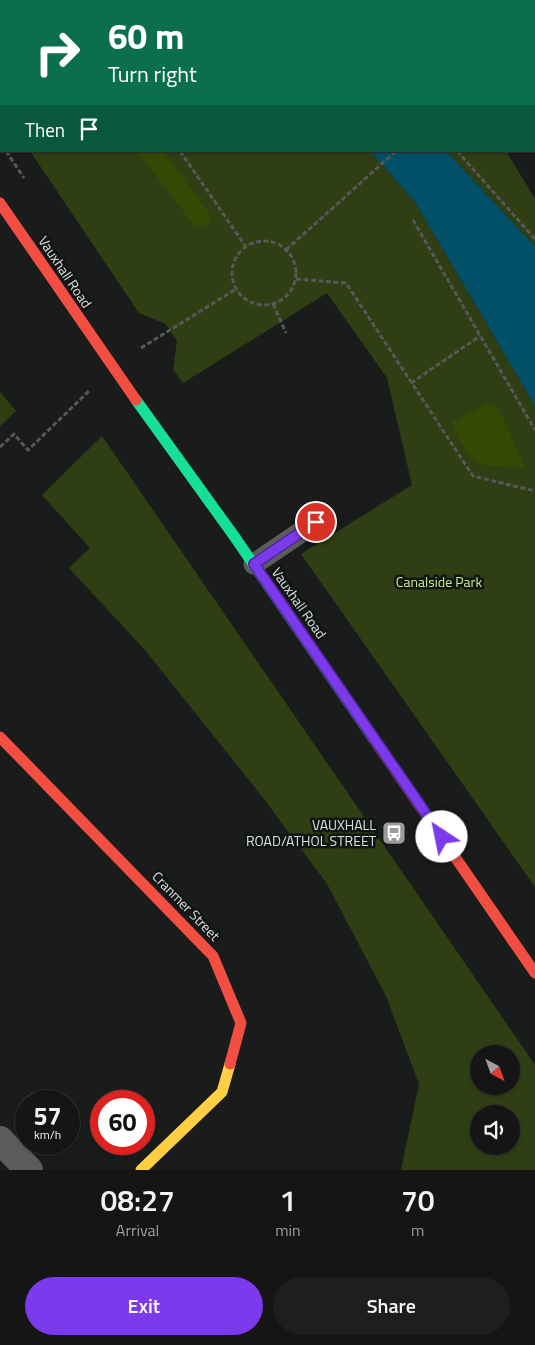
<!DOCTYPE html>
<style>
:root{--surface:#141514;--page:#1d1e1d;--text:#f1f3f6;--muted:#9d9fa0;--line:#333434;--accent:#7c3aed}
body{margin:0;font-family:"Titillium Web",sans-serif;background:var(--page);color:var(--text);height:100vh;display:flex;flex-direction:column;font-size:19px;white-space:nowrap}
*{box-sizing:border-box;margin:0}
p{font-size:16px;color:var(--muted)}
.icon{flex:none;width:28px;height:28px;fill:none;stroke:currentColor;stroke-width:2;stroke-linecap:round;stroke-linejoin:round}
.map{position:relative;height:1170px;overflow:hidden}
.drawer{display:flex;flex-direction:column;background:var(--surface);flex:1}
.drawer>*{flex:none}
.hud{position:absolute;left:0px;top:0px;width:535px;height:152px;box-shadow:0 1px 4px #0004,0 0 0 1px var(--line);background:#0b6e4f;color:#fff;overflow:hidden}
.needle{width:32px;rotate:139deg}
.buttons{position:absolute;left:470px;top:1045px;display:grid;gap:10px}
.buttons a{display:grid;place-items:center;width:50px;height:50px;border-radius:50%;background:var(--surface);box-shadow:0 1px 4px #0004,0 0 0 1px var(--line);font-size:25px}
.speed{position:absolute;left:15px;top:1090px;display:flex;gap:10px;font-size:25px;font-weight:700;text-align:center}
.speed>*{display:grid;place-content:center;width:65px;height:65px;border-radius:50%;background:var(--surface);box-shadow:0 1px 4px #0004,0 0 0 1px var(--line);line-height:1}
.speed small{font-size:12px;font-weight:400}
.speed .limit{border:8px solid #d22;background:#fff;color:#111}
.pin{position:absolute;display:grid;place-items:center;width:42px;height:42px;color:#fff;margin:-21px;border:2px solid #fff;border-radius:50%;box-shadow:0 1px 5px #0007}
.me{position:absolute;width:55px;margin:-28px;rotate:326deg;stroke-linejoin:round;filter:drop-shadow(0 0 4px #0008)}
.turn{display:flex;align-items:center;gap:18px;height:105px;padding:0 25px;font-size:22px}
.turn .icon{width:65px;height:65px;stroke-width:2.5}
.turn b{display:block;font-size:35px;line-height:42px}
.then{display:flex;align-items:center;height:48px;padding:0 25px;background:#0003;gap:10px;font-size:19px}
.eta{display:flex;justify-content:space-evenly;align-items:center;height:85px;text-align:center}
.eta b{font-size:30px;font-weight:600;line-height:35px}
.cta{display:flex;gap:10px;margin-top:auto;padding:10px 25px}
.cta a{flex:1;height:58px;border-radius:30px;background:var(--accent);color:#fff;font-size:20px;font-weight:600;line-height:58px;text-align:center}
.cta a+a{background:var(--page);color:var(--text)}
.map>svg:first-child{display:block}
.green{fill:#303e13;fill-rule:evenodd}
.forest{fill:#364904}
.water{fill:#025067}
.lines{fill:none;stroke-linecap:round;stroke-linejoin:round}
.path{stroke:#565857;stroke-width:3;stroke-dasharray:5 2.5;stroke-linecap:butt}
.lane{stroke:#5b5c5c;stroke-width:21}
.street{stroke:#5b5c5c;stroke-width:28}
.fast{stroke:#16e098;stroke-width:11}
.slow{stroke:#ffcf43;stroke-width:11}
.jam{stroke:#f24e42;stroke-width:11}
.route-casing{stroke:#51269a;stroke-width:12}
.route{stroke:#7c3aed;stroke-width:9}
.labels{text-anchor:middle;stroke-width:5;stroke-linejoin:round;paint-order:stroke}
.street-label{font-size:14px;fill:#dde0df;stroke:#101413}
.park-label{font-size:14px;fill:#c8ee8c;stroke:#101413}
.poi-label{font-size:14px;fill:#dde0df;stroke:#101413;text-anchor:end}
</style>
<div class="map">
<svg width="535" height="1170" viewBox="0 0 535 1170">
<rect width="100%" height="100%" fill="#1a1c1b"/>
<g class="green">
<path d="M0 0H179L180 1H1V108Z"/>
<path d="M30 151H370L415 202 535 406V887L301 554 412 485 387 378 327 293 183 383 173 370 177 341 166 324 139 313Z"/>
<path d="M446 151H506L535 199V246Z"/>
<path d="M0 392 16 411 0 426Z"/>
<path d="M102 436 535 1065V1170H401L419 1084 386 996 327 884 261 795 145 650 69 568 90 548 42 495ZM479 1054H511V1086H479ZM479 1114H511V1146H479Z"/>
</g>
<g class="forest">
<path d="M137 151H163L209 213 210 221 204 226 194 225Z"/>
<path d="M487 404H493L499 410 525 466C519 469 481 466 475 462 468 456 453 430 452 422Z"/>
</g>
<path class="water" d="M370 151H446L535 246V406L415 202Z"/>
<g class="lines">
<g class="path">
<path d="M8 0 9 1"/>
<path d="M164 0 166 1"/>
<path d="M342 0 343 1"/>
<path d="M29 1 30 0"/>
<path d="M396 1 398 0"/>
<path d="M532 1 534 0"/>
<path d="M0 142 1 144"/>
<path d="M6 151 24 178"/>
<path d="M180 151 246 247"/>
<path d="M457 151 535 239"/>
<path d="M413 220 535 430"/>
<circle cx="264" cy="273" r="32"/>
<path d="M286 250 396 151"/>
<path d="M296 279 346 283 473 476 535 491"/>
<path d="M273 304 286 333"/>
<path d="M141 348 236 289"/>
<path d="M411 383 480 336"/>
<path d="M0 447 14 434 28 450 90 390"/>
</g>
<path class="lane" d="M254 564 316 522"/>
<path class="street" d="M0 1140 29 1170"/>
<path class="fast" d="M136 400 234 536 373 738"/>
<path class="slow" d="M141 1170 222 1092 230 1064"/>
<g class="jam">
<path d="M0 203 136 400"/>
<path d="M0 737 213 956 241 1023 230 1064"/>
<path d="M373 738 535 973"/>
</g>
</g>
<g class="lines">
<g class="route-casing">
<path id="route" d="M316 522 254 564 442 837"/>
</g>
<use href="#route" class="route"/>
</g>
<defs>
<g id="bus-square" transform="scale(1.25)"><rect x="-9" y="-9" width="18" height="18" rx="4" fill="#999b9a" stroke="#101413"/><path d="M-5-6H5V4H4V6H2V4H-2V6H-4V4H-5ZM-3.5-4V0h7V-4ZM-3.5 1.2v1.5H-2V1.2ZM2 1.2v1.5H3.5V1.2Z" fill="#fff"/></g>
</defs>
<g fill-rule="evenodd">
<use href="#bus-square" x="394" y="833"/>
</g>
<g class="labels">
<g class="street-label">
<text transform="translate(65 272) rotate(56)" y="5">Vauxhall Road</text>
<text transform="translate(299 603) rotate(55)" y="5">Vauxhall Road</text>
<text transform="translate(186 906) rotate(46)" y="5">Cranmer Street</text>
</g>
<g class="park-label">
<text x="439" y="587">Canalside Park</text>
</g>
<g class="poi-label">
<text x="376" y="830">VAUXHALL<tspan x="376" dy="16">ROAD/ATHOL STREET</tspan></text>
</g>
</g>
</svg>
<div class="buttons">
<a><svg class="needle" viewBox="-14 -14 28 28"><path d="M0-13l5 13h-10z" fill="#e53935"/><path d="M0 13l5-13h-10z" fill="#9d9fa0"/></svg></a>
<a><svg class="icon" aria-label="sound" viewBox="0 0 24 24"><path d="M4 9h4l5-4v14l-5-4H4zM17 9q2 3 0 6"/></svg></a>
</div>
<div class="speed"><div>57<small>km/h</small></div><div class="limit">60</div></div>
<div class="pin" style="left:316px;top:522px;background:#d93025"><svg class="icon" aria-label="arrive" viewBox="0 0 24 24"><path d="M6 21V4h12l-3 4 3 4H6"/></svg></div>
<svg class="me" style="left:442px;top:837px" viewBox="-20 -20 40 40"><circle r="19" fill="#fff"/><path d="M0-13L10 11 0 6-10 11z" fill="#7c3aed"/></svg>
<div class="hud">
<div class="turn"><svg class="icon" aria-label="right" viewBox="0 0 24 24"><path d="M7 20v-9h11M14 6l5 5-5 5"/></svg><div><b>60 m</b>Turn right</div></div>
<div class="then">Then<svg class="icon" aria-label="arrive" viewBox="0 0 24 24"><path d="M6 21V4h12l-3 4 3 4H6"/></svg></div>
</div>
</div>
<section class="drawer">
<div class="eta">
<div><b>08:27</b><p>Arrival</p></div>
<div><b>1</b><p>min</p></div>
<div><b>70</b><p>m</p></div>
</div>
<div class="cta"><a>Exit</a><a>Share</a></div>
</section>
